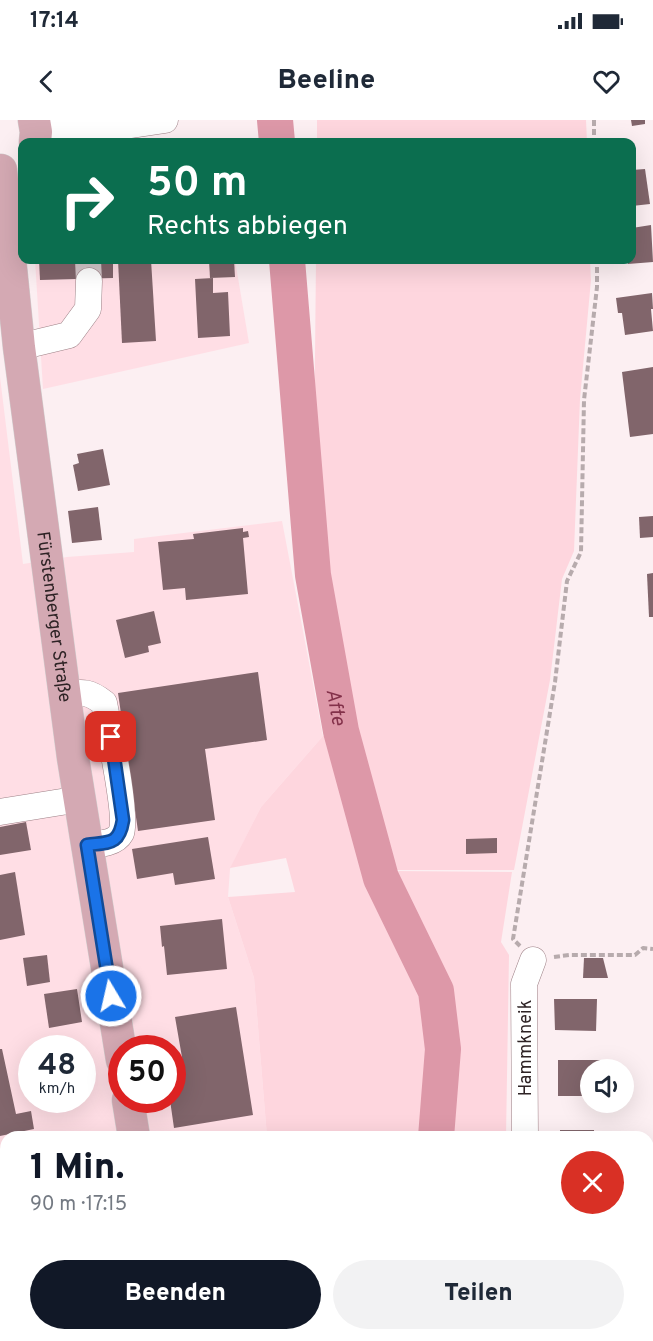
<!DOCTYPE html>
<html lang="de">
<meta charset="utf-8">
<style>
:root{--surface:#fff;--page:#f2f2f3;--text:#1f2937;--muted:#747a83;--accent:#111827}
body{margin:0;font-family:Overpass,sans-serif;background:var(--page);color:var(--text);height:100vh;display:flex;flex-direction:column;font-size:22px;white-space:nowrap}
*{box-sizing:border-box;margin:0}
p{font-size:20px;color:var(--muted)}
.icon{flex:none;width:33px;height:33px;fill:none;stroke:currentColor;stroke-width:2;stroke-linecap:round;stroke-linejoin:round}
.map{position:relative;flex:1;overflow:hidden}
.sheet{position:absolute;left:0px;top:1011px;width:654px;height:210px;display:flex;flex-direction:column;background:var(--surface);border-radius:18px 18px 0 0;box-shadow:0 6px 24px #0002}
.sheet>*{flex:none}
.banner{position:absolute;left:18px;top:18px;width:618px;height:126px;border-radius:12px;box-shadow:0 6px 24px #0002;background:#0b6e4f;color:#fff;overflow:hidden}
.fabs{position:absolute;left:580px;top:939px;display:grid;gap:12px}
.fabs a{display:grid;place-items:center;width:54px;height:54px;border-radius:50%;background:var(--surface);box-shadow:0 6px 24px #0002;font-size:30px}
.speed{position:absolute;left:18px;top:915px;display:flex;gap:12px;font-size:30px;font-weight:700;text-align:center}
.speed>*{display:grid;place-content:center;width:78px;height:78px;border-radius:50%;background:var(--surface);box-shadow:0 6px 24px #0002;line-height:1}
.speed small{font-size:15px;font-weight:400}
.speed .limit{border:9px solid #d22;background:#fff;color:#111}
.pin{position:absolute;display:grid;place-items:center;width:51px;height:51px;color:#fff;margin:-26px;border-radius:12px;box-shadow:0 3px 9px #0006}
.me{position:absolute;width:66px;margin:-33px;rotate:351deg;stroke-linejoin:round;filter:drop-shadow(0 0 4px #0008)}
.turn{display:flex;align-items:center;gap:21px;height:126px;padding:0 30px;font-size:27px}
.turn .icon{width:78px;height:78px;stroke-width:2.5}
.turn b{display:block;font-size:42px;line-height:51px}
.round{display:grid;place-items:center;flex:none;width:63px;height:63px;border-radius:32px;background:var(--page)}
.headline{display:flex;align-items:center;justify-content:space-between;height:102px;padding:0 30px}
h1{font-size:36px;font-weight:800;line-height:45px;color:var(--accent)}
.action{display:flex;gap:12px;margin-top:auto;padding:12px 30px}
.action a{flex:1;height:69px;border-radius:36px;background:var(--accent);color:#fff;font-size:24px;font-weight:800;line-height:69px;text-align:center}
.action a+a{background:var(--page);color:var(--text)}
.status{display:flex;justify-content:space-between;align-items:center;height:42px;padding:0 30px;background:var(--surface);direction:ltr}
.status svg{height:16px;fill:currentColor}
header{display:flex;justify-content:space-between;align-items:center;height:78px;padding:0 30px;background:var(--surface);font-size:27px;font-weight:800}
.map>svg:first-child{display:block}
.built{fill:#ffdee5;fill-rule:evenodd}
.green{fill:#fed6de}
.lines{fill:none;stroke-linecap:round;stroke-linejoin:round}
.river{stroke:#dd98a8;stroke-width:36}
.building{fill:#81656b}
.minor-tunnel{stroke:#d3c6c9;stroke-width:26;stroke-dasharray:26 13;stroke-linecap:butt}
.minor-casing{stroke:#9d8086;stroke-width:27}
.major-casing{stroke:#d1cfcf;stroke-width:33}
.path{stroke:#b7abad;stroke-width:4;stroke-dasharray:6 3;stroke-linecap:butt}
.minor{stroke:#fff;stroke-width:26}
.major{stroke:#d4a9b3;stroke-width:32}
.route-casing{stroke:#114b97;stroke-width:15}
.route{stroke:#1a73e8;stroke-width:10}
.labels{text-anchor:middle;stroke-width:6;stroke-linejoin:round;paint-order:stroke}
.street-label{font-size:18px;fill:#2e2325;stroke:#fff}
.water-label{font-size:20px;font-style:italic;fill:#83314a;stroke:#fff}
</style>
<div class="status"><b>17:14</b><svg viewBox="0 0 49 12"><path d="M0 12V9h3v3zM5 12V6h3v6zM10 12V3h3v9zM15 12V0h3v12zM26 1h20v11H26zM47 4h2v5h-2z"/></svg></div>
<header><svg class="icon" aria-label="back" viewBox="0 0 24 24"><path d="M15 5l-7 7 7 7"/></svg>Beeline<svg class="icon" aria-label="heart" viewBox="0 0 24 24"><path d="M12 20l-8-8c-3-5 5-10 8-4 3-6 11-1 8 4z"/></svg></header>
<div class="map">
<svg width="653" height="1221" viewBox="0 0 653 1221">
<rect width="100%" height="100%" fill="#fceff2"/>
<g class="built">
<path d="M35 140H235L249 223 43 269Z"/>
<path d="M0 257 23 444 67 437 134 432V419L282 401 323 616 261 687 230 749 228 777 254 858 267 1017H6V1215H154L144 1221H0ZM32 928H82V980H32ZM122 928H172V980H122Z"/>
</g>
<g class="green">
<path d="M317 0H586L587 22H317Z"/>
<path d="M316 140H590L591 160 580 279 574 431 562 459 550 560 514 750H390L355 610 328 462 314 331Z"/>
<path d="M336 614 374 760 431 874 439 941 429 1017H267L254 858 228 777 295 772 286 738 230 748 261 687 323 616Z"/>
<path d="M392 751 512 752 501 822 509 835 506 1017H446L454 929 448 864Z"/>
<path d="M265 1215H406L405 1221H265Z"/>
<path d="M426 1215H523L525 1221H426Z"/>
</g>
<g class="lines">
<g class="river">
<path d="M275 0 277 22"/>
<path id="s1" d="M287 140 313 455 341 611 381 758 436 871 443 929 436 1017"/>
<path d="M417 1221 418 1215"/>
</g>
</g>
<g class="building">
<path d="M631 0H645V4L632 6Z"/>
<path d="M645 49 650 84 632 86V50Z"/>
<path d="M651 105 653 142 628 144 627 140H632V108Z"/>
<path d="M39 140H113V158L40 160Z"/>
<path d="M118 140H151L156 221 122 223Z"/>
<path d="M209 140H234L235 157 210 158Z"/>
<path d="M213 158V173L228 172 230 216 198 218 195 159Z"/>
<path d="M652 173 653 189H651L653 211 625 215 622 193H618L616 178Z"/>
<path d="M653 247V314L630 317 622 252Z"/>
<path d="M103 329 110 365 78 371 73 345 79 343 77 334Z"/>
<path d="M98 387 102 420 72 423 68 391Z"/>
<path d="M653 396V417L640 418 639 397Z"/>
<path d="M243 408V412L248 411 249 417 243 418 248 474 186 480 185 468 163 470 158 422 194 419 193 414Z"/>
<path d="M653 453V497H649L647 454Z"/>
<path d="M154 491 161 523 148 526 149 532 125 538 116 500Z"/>
<path d="M258 552 267 620 205 629 215 700 138 711 118 573Z"/>
<path d="M26 702 31 730 0 735V707Z"/>
<path d="M208 717 215 759 175 765 173 753 137 759 132 729Z"/>
<path d="M497 718V733L466 734V719Z"/>
<path d="M15 752 25 815 0 820V755Z"/>
<path d="M222 799 227 849 167 855 164 826 162 827 160 806Z"/>
<path d="M47 835 50 862 27 866 23 838Z"/>
<path d="M584 838H603L608 858H583Z"/>
<path d="M77 869 82 902 49 908 44 874Z"/>
<path d="M554 879H597L596 911 555 910Z"/>
<path d="M236 887 253 995 174 1008 170 980H172V944L183 943 175 897Z"/>
<path d="M0 929H2L16 994 31 991 34 1009 0 1016Z"/>
<path d="M558 940H603V950H591V976H558Z"/>
<rect x="560" y="1010" width="34" height="7"/>
<path d="M6 1038V1100L0 1101V1039Z"/>
<path d="M6 1162V1208L0 1209V1163Z"/>
<path d="M79 1215H85L86 1221H54V1220Z"/>
<path d="M582 1215H613L614 1221H582Z"/>
</g>
<g class="lines">
<path class="minor-tunnel" d="M88 140 89 161"/>
<g class="minor-casing">
<g id="minor">
<path d="M36 12 118 7 165 0"/>
<path d="M19 227 69 215 88 189 89 161"/>
<path d="M65 575C83 571 90 572 104 583 108 604 128 698 121 713 115 724 98 724 87 725"/>
<path d="M0 692 80 679"/>
<path d="M525 1017 524 864 533 840"/>
<path d="M544 1215 545 1221"/>
</g>
</g>
<g class="major-casing">
<g id="major">
<path d="M34 0 36 12 35 22"/>
<path id="s2" d="M1 50 19 227 73 638 122 940"/>
<path d="M128 980 134 1017"/>
<path d="M167 1215 168 1221"/>
</g>
</g>
<g class="path">
<path d="M594 0V22"/>
<path d="M520 826 513 819 555 562 567 461 581 432 584 280 597 167V140"/>
<path d="M554 837 569 835H635L643 828 653 829"/>
</g>
<use href="#minor" class="minor"/>
<use href="#major" class="major"/>
</g>
<g class="lines">
<g class="route-casing">
<path id="route" d="M111 617 123 700C119 725 110 722 87 725L111 876"/>
</g>
<use href="#route" class="route"/>
</g>
<g class="labels">
<g class="street-label">
<text dy="6" stroke="none"><textPath href="#s2" startOffset="450">Fürstenberger Straße</textPath></text>
<text transform="translate(525 928) rotate(-90)" y="6">Hammkneik</text>
</g>
<g class="water-label">
<text dy="7" stroke="none"><textPath href="#s1" startOffset="450">Afte</textPath></text>
</g>
</g>
</svg>
<div class="fabs">
<a><svg class="icon" aria-label="sound" viewBox="0 0 24 24"><path d="M4 9h4l5-4v14l-5-4H4zM17 9q2 3 0 6"/></svg></a>
</div>
<div class="speed"><div>48<small>km/h</small></div><div class="limit">50</div></div>
<div class="pin" style="left:111px;top:617px;background:#d93025"><svg class="icon" aria-label="arrive" viewBox="0 0 24 24"><path d="M6 21V4h12l-3 4 3 4H6"/></svg></div>
<svg class="me" style="left:111px;top:876px" viewBox="-20 -20 40 40"><circle r="17" fill="#1a73e8" stroke="#fff" stroke-width="3"/><path d="M0-11L8 9 0 5-8 9z" fill="#fff"/></svg>
<div class="banner">
<div class="turn"><svg class="icon" aria-label="right" viewBox="0 0 24 24"><path d="M7 20v-9h11M14 6l5 5-5 5"/></svg><div><b>50 m</b>Rechts abbiegen</div></div>
</div>
<section class="sheet">
<div class="headline"><div><h1>1 Min.</h1><p>90 m · 17:15</p></div><a class="round" style="background:#d93025;color:#fff"><svg class="icon" aria-label="close" viewBox="0 0 24 24"><path d="M6 6l12 12M18 6L6 18"/></svg></a></div>
<div class="action"><a>Beenden</a><a>Teilen</a></div>
</section>
</div>
